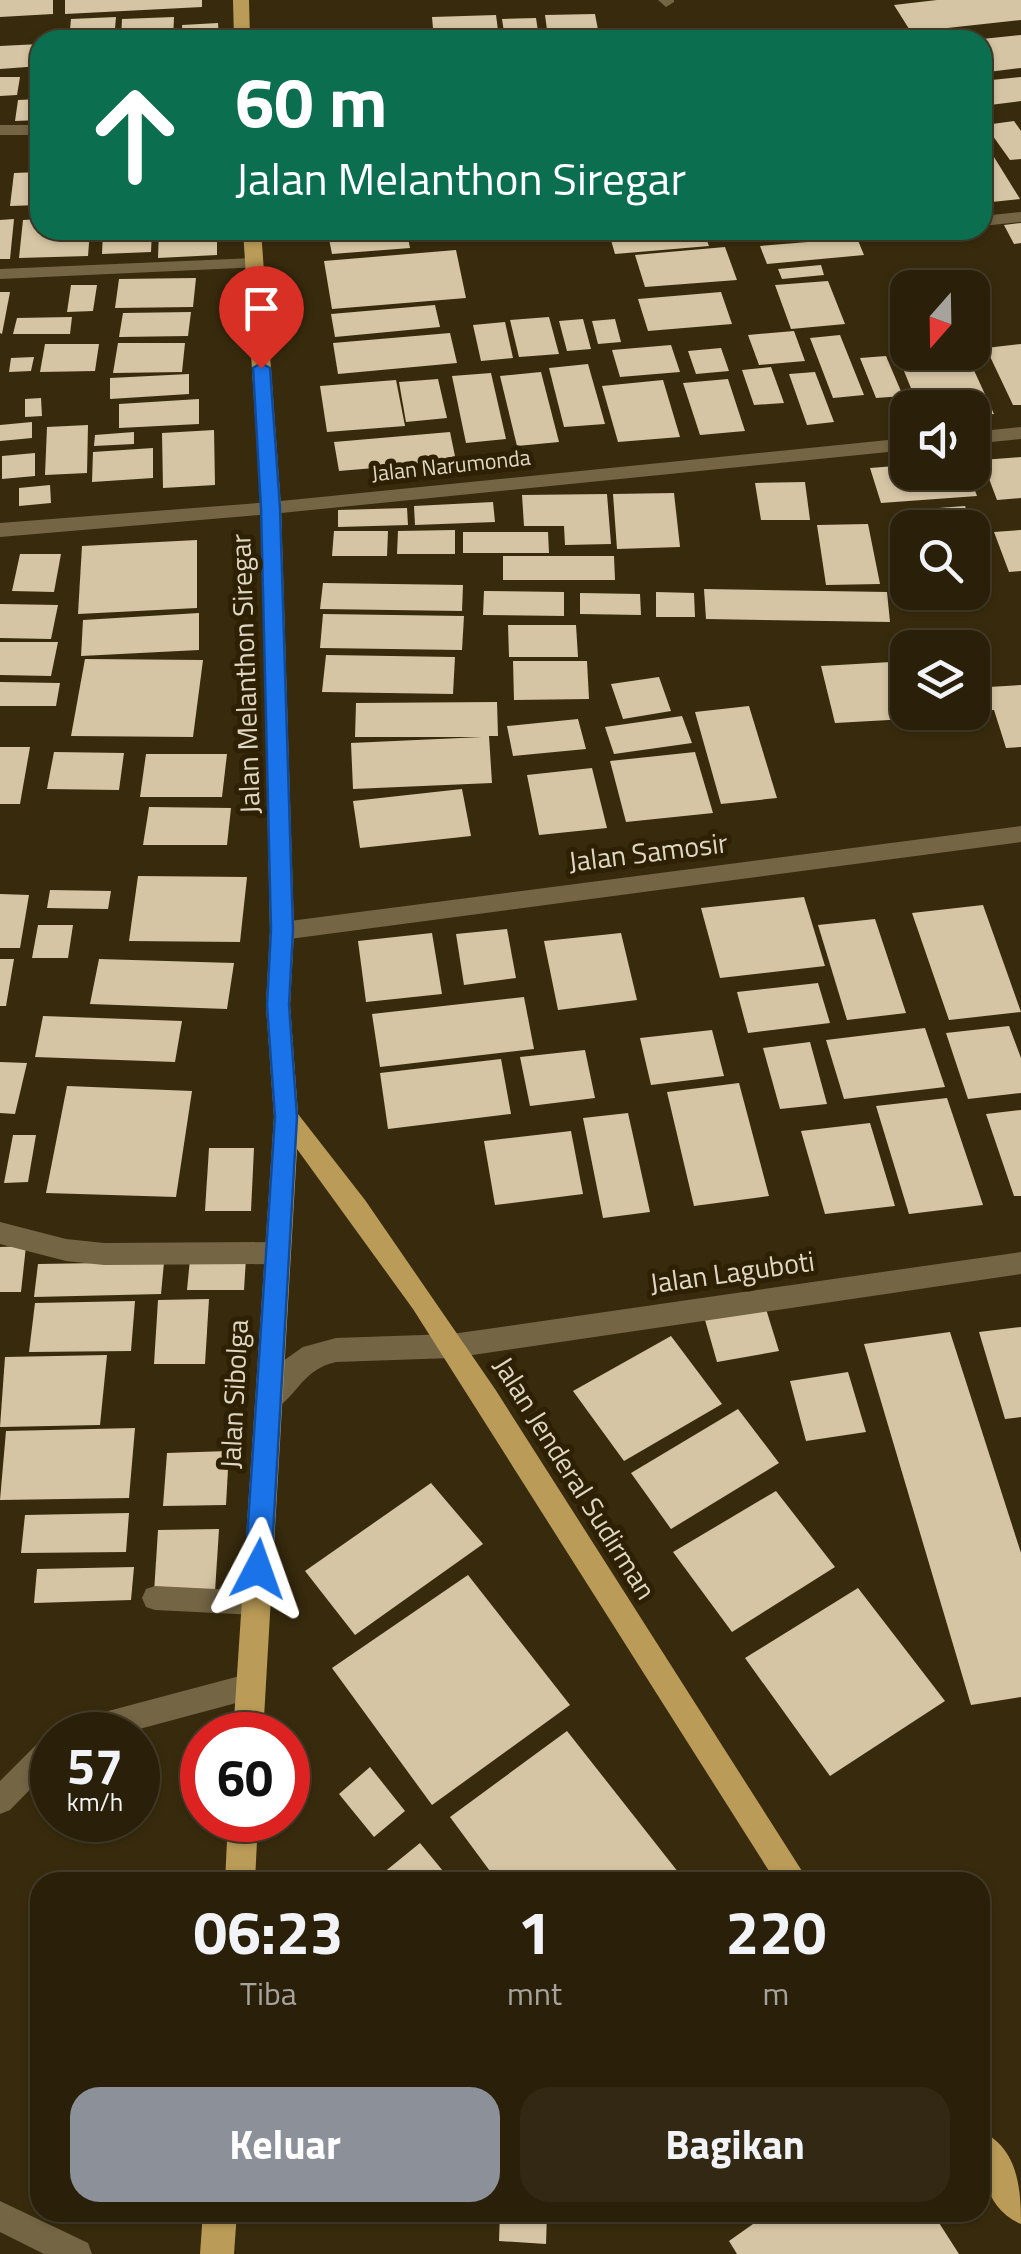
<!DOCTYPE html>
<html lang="id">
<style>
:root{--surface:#2a200a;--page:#322813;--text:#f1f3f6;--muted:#a5a39c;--line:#463e2b;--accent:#8c9099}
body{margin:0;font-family:"Titillium Web",sans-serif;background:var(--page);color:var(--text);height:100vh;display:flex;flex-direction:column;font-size:38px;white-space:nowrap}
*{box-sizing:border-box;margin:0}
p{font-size:32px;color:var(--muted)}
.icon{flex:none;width:55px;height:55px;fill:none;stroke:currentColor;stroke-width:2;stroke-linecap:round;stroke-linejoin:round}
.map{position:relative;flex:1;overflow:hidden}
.sheet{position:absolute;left:30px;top:1872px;width:960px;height:350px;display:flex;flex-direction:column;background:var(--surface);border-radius:30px;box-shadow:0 2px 8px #0004,0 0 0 2px var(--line)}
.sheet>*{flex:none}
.hud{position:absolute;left:30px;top:30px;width:962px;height:210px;border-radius:30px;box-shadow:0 2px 8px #0004,0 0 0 2px var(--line);background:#0b6e4f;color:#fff;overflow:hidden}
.needle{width:65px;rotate:200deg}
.controls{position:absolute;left:890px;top:270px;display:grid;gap:20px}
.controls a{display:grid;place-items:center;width:100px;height:100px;border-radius:20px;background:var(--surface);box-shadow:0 2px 8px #0004,0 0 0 2px var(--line);font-size:50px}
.speed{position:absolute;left:30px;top:1712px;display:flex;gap:20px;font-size:50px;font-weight:700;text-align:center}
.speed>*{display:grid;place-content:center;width:130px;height:130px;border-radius:50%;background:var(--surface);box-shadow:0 2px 8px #0004,0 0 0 2px var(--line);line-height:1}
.speed small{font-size:25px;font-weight:400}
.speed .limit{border:15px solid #d22;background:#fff;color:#111}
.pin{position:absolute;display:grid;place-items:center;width:85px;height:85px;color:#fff;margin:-102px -42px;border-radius:50% 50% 50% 0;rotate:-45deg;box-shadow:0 0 10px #0007}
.pin .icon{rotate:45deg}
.me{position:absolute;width:110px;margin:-55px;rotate:4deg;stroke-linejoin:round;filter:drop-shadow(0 0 8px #0008)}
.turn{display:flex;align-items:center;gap:35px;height:210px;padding:0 40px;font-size:45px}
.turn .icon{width:130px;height:130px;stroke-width:2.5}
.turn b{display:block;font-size:70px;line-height:85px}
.eta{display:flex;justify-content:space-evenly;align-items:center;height:170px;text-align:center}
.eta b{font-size:60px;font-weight:700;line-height:70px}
.action{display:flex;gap:20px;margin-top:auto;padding:20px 40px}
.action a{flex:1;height:115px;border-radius:30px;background:var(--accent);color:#fff;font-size:40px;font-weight:700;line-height:115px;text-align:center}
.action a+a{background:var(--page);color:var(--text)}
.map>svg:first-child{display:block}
.building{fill:#d5c5a4}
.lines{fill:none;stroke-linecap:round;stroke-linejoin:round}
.service{fill:#746545;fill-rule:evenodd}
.minor{fill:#746545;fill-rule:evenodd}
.tertiary{fill:#746545;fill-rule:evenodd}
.primary{fill:#ba9b57;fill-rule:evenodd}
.route{fill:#1a73e8;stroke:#114b97;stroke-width:2.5}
.labels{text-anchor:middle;stroke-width:10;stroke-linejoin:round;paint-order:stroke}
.far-street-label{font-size:22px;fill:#dfd7c6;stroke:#2e2103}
.street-label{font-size:28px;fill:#dfd7c6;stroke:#2e2103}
</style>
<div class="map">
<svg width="1021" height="2254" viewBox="0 0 1021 2254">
<rect width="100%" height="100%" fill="#382b0d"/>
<g class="building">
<path d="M0 0H53V14L0 17Z"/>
<path d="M65 0H202V7L65 14Z"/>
<path d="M937 0H1021V20L911 32 894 5Z"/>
<path d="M595 14 599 35 548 37 545 15Z"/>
<path d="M496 15 499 38 434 40 432 17Z"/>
<path d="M116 17 114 40H69L71 19Z"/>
<path d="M174 17 173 40H121L122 19Z"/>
<path d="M536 18 539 38 505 39 502 19Z"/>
<path d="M218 23 219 40H183L182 25Z"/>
<path d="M1021 35V68L988 72 982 63V39Z"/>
<path d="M40 44V66L0 69V46Z"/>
<path d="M32 70H40V95H29Z"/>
<path d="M0 77H20L17 95 0 96Z"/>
<path d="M1021 77V101L982 106V81Z"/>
<path d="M40 99V120L15 121 18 100Z"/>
<path d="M1014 121 1021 131V159L1010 160 985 125Z"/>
<path d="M33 138H40V165L30 166Z"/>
<path d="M989 149 1020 199 982 203V150Z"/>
<path d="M40 172V205L10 206 14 173Z"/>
<path d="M14 219 10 259H0V220Z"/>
<path d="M40 219V230H90L88 256 19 258 23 220Z"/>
<path d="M1021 223V243L1014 244 1004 225Z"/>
<path d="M103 230H152L151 252 102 254Z"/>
<path d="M159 230H217V255L158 258Z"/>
<path d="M608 230H703L709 246 615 254Z"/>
<path d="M407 233 410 248 332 254 329 239Z"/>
<path d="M857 238 864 255 767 264 760 246Z"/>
<path d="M725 247 737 280 645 287 635 255Z"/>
<path d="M456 250 466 298 332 309 324 261Z"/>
<path d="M821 265 824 275 782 279 778 269Z"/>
<path d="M196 278 193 307 115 308 119 279Z"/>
<path d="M828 281 845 324 791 329 775 285Z"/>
<path d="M71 285H97L93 311 67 312Z"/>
<path d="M0 292H10L2 334 0 333Z"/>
<path d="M721 292 732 324 648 331 638 299Z"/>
<path d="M435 305 440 327 335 337 331 314Z"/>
<path d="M191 312 188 336 119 337 123 313Z"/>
<path d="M72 317 70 334H13L17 318Z"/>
<path d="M549 317 559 354 519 357 510 320Z"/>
<path d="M583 319 591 349 567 351 559 321Z"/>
<path d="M615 319 621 342 598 344 592 321Z"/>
<path d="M505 322 513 358 481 361 473 325Z"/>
<path d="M794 331 805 361 759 365 748 335Z"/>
<path d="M450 333 457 363 338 374 333 343Z"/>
<path d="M840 335 864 395 833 398 810 338Z"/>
<path d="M908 342V352H972V344L978 357 900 364 891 343Z"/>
<path d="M118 343H185L182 372 113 373Z"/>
<path d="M45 344H99L95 371 40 372Z"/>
<path d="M1021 344V405H1013L986 348Z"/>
<path d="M671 345 680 372 620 377 612 350Z"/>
<path d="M721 348 729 371 696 374 688 351Z"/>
<path d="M886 356 903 396 876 398 860 358Z"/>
<path d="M34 357 31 371 9 372 11 358Z"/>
<path d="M588 364 605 424 564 427 549 368Z"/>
<path d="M972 366 994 414 972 416V408H919L904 371Z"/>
<path d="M771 367 784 403 754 405 742 370Z"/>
<path d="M541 372 559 442 517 446 500 376Z"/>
<path d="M815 372 834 422 807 425 789 374Z"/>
<path d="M491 373 506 439 466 443 452 376Z"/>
<path d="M189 374V394L110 399V378Z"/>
<path d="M438 379 447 418 406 422 399 382Z"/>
<path d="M728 379 745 431 700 435 683 383Z"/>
<path d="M396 380 405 426 327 432 320 386Z"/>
<path d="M663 380 680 437 618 442 602 386Z"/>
<path d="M41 398 42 416 25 417V399Z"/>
<path d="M199 399V424L119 428V404Z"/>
<path d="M32 422V438L0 441V425Z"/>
<path d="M88 425 87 473 45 475 47 427Z"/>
<path d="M214 430 215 485 163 488 162 433Z"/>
<path d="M134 432V444L94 446 95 435Z"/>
<path d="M450 432 456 461 339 471 334 442Z"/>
<path d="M153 448V478L92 482 93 452Z"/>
<path d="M35 453V476L2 479V456Z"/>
<path d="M1021 457V498L997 500 982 460Z"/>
<path d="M908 465V472H968L977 496 881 503 870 468Z"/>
<path d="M805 482 810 520H761L755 483Z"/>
<path d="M50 485 51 503 19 506V488Z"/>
<path d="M674 493 680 547 617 549 613 494Z"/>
<path d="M607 494 611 544 565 545 564 526H524L522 495Z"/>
<path d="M493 502 495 522 415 525 414 506Z"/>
<path d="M965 506 973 528H918L912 510Z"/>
<path d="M407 508 408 525 338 527V510Z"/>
<path d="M868 524 880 584 826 585 817 525Z"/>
<path d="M455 530V554H397L398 531Z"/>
<path d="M1021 530V571L1009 572 994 532Z"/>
<path d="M334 531H388L387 556H332Z"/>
<path d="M463 532H548L549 553H463Z"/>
<path d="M197 540V608L78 614 82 546Z"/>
<path d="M20 554H61L54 592 12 591Z"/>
<path d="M503 556H614L615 580H503Z"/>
<path d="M323 583 463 585 462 611 320 609Z"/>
<path d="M704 589 887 592 890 622 706 619Z"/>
<path d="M484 591 564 592V616L483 615Z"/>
<path d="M656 592 694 593 695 617H656Z"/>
<path d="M580 593 640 594 641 615 580 614Z"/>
<path d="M0 604 58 605 51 639 0 638Z"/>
<path d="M199 613V650L81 656 83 620Z"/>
<path d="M323 614 464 616 462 650 320 648Z"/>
<path d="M508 625H576L578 657H509Z"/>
<path d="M0 642H58L51 676 0 675Z"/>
<path d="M326 655 455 657 453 694 322 692Z"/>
<path d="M85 659 203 660 193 737 71 736Z"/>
<path d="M513 661H587L589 699 514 700Z"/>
<path d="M891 662 907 719 835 723 821 666Z"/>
<path d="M659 677 671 711 623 719 611 684Z"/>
<path d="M0 682 60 683 56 706H0Z"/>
<path d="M1021 685V747L1006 748 994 710 972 711V688Z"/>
<path d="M497 702 498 736H489L492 783 353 789 351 743 482 737H355L356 703Z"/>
<path d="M749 706 777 798 721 804 695 712Z"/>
<path d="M682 716 692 743 614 754 605 727Z"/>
<path d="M578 719 586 749 513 756 507 726Z"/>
<path d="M0 747H30L20 804H0Z"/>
<path d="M54 752 124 753 119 790 47 789Z"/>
<path d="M695 752 713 813 626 822 610 761Z"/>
<path d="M146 754H227L222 797H140Z"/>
<path d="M592 768 607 828 539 835 527 775Z"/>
<path d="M462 789 471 836 360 848 353 801Z"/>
<path d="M149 807 231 808 227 845H143Z"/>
<path d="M138 876 247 877 240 942 129 941Z"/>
<path d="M50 890 111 891 108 909 47 908Z"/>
<path d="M0 894 29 895 20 948H0Z"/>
<path d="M804 897 825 966 720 978 701 908Z"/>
<path d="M983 905 1021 1012 949 1020 912 913Z"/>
<path d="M875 919 906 1013 847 1020 818 925Z"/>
<path d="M38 925H73L68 958H32Z"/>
<path d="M507 929 516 978 464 985 456 934Z"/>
<path d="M432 933 442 994 366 1002 358 941Z"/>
<path d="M621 933 637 1000 558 1010 544 941Z"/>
<path d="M0 959H14L6 1006H0Z"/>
<path d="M99 959 234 963 227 1009 90 1004Z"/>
<path d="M818 983 830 1023 748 1033 737 992Z"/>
<path d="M524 997 534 1049 380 1067 372 1014Z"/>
<path d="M43 1016 182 1021 175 1062 35 1057Z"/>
<path d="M1009 1026 1021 1058V1093L968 1099 946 1033Z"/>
<path d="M925 1028 945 1087 844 1099 826 1040Z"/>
<path d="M712 1030 724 1076 651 1085 640 1038Z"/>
<path d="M810 1042 827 1104 780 1109 763 1048Z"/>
<path d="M585 1050 595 1098 530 1106 520 1057Z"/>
<path d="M501 1059 511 1114 388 1129 380 1073Z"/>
<path d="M0 1062 27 1063 15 1114 0 1113Z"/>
<path d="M739 1083 769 1196 694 1206 667 1092Z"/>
<path d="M67 1086 192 1091 176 1197 46 1193Z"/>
<path d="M947 1098 983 1205 909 1214 876 1106Z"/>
<path d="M1021 1110V1196H1014L986 1114Z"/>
<path d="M628 1113 650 1212 603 1218 583 1118Z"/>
<path d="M870 1123 895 1206 825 1214 801 1131Z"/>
<path d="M571 1131 583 1194 495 1205 484 1141Z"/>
<path d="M13 1135H36L28 1182 4 1183Z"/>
<path d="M209 1148H254L251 1211H205Z"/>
<path d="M26 1246 21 1292H0V1247Z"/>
<path d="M246 1258 244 1290H187L190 1259Z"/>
<path d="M164 1262 161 1294 34 1297 38 1264Z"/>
<path d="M209 1299 205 1364H154L158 1300Z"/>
<path d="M135 1301 131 1351 29 1352 35 1303Z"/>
<path d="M766 1309 779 1351 717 1362 705 1320Z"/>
<path d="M1021 1327V1417L1005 1419 979 1332Z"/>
<path d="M950 1332 1021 1553V1697L971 1705 864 1344Z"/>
<path d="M671 1336 722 1404 624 1461 573 1391Z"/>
<path d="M107 1355 100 1425 0 1427 5 1357Z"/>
<path d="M848 1372 866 1432 806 1441 790 1381Z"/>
<path d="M738 1409 779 1463 671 1529 631 1473Z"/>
<path d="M135 1428 129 1498 0 1500 6 1431Z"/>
<path d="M229 1451 226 1505 163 1506 167 1453Z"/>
<path d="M431 1483 483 1544 355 1635 305 1571Z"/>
<path d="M776 1491 835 1567 732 1632 673 1552Z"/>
<path d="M129 1513 126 1552 21 1553 25 1515Z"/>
<path d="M219 1529 215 1592 154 1593 158 1530Z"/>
<path d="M134 1567 131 1600 34 1603 37 1569Z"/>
<path d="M468 1575 570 1705 432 1805 332 1668Z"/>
<path d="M858 1588 945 1701 830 1776 745 1658Z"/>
<path d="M567 1731 686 1882H498L450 1817Z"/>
<path d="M370 1767 405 1811 374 1837 339 1794Z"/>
<path d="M420 1843 452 1882H372Z"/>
<path d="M379 2212H462V2220L379 2218Z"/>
<path d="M500 2212H547L546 2244 499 2241Z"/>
<path d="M770 2212H932L959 2254H737L729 2241Z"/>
</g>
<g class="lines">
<g class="service">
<path d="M155 1586 256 1591 265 1594 269 1603 265 1612 256 1615 155 1610 146 1607 142 1598 146 1589Z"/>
<path d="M251 1673 260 1677 264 1686 260 1695 251 1699 117 1735H53L57 1726 67 1722Z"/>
<path d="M52 1735V1767L10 1810 0 1814V1781L42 1739Z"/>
<path d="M0 2201 88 2243 92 2254H44L0 2232Z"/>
</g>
<g class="minor">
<path d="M658 0H674V2L666 7Z"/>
<rect x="0" y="125" width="40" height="10"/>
<path d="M1021 212V222L982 226V216Z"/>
<path d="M254 258 260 259V267L0 279V269Z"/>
<path d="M1021 826V842L282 940 270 931 282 922Z"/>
<path d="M0 1222 66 1239 104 1243 277 1242 286 1245 290 1253 286 1261 277 1264 104 1265 66 1261 0 1244Z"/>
<path d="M1021 1252V1274L452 1358 336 1362C299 1370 297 1401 269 1411L259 1408 255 1399 283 1361 303 1347 336 1338 452 1334Z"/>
</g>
<g class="tertiary">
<path d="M1021 427V439L972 444V432Z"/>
<path d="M908 438V450L271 514 0 537V523L271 502Z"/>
</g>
<g class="primary">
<path d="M233 0H249L250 40H234Z"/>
<path d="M243 230H261L281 508 294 931 290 1005 298 1114 365 1200 495 1389 809 1882H776L413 1309 297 1149 263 1735H233L274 1117 266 1005 270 931 261 508Z"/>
<path d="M228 1820H258L255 1882H225Z"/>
<path d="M980 2131C1018 2147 1021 2189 1021 2224 983 2208 980 2166 980 2131Z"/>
<path d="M203 2212H237L234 2254H200Z"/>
</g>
</g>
<path class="route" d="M261 363 270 368 280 508 293 930 289 1005 297 1117 271 1569 267 1577 258 1581 249 1577 245 1569 275 1117 267 1005 271 930 261 508 253 368Z"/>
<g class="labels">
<g class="far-street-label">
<text transform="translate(451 465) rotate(-6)" y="8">Jalan Narumonda</text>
</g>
<g class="street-label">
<text transform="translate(245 674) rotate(-92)" y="10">Jalan Melanthon Siregar</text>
<text transform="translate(648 852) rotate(-7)" y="10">Jalan Samosir</text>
<text transform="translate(732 1272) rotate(-8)" y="10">Jalan Laguboti</text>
<text transform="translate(234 1394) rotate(-87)" y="10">Jalan Sibolga</text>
<text transform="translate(575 1478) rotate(58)" y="10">Jalan Jenderal Sudirman</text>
</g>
</g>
</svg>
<div class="controls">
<a><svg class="needle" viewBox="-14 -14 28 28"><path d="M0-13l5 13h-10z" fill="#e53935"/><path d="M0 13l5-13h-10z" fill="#a5a39c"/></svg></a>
<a><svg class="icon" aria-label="sound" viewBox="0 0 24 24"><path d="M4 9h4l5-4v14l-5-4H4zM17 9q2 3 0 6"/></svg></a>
<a><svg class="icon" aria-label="search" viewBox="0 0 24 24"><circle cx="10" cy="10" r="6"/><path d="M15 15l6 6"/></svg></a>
<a><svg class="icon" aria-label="layers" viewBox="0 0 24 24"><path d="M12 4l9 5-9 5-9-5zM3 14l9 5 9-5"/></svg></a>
</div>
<div class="speed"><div>57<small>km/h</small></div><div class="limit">60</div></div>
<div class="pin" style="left:261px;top:368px;background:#d93025"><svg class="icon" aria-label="arrive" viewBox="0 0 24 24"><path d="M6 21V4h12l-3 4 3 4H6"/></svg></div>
<svg class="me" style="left:258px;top:1569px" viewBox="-20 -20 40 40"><path d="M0-17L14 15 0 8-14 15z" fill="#1a73e8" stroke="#fff" stroke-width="4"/></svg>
<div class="hud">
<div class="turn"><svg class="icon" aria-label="ahead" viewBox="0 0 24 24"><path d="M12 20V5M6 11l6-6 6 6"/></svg><div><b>60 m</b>Jalan Melanthon Siregar</div></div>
</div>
<section class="sheet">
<div class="eta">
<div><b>06:23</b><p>Tiba</p></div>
<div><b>1</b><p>mnt</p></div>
<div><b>220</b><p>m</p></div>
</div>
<div class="action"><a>Keluar</a><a>Bagikan</a></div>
</section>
</div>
